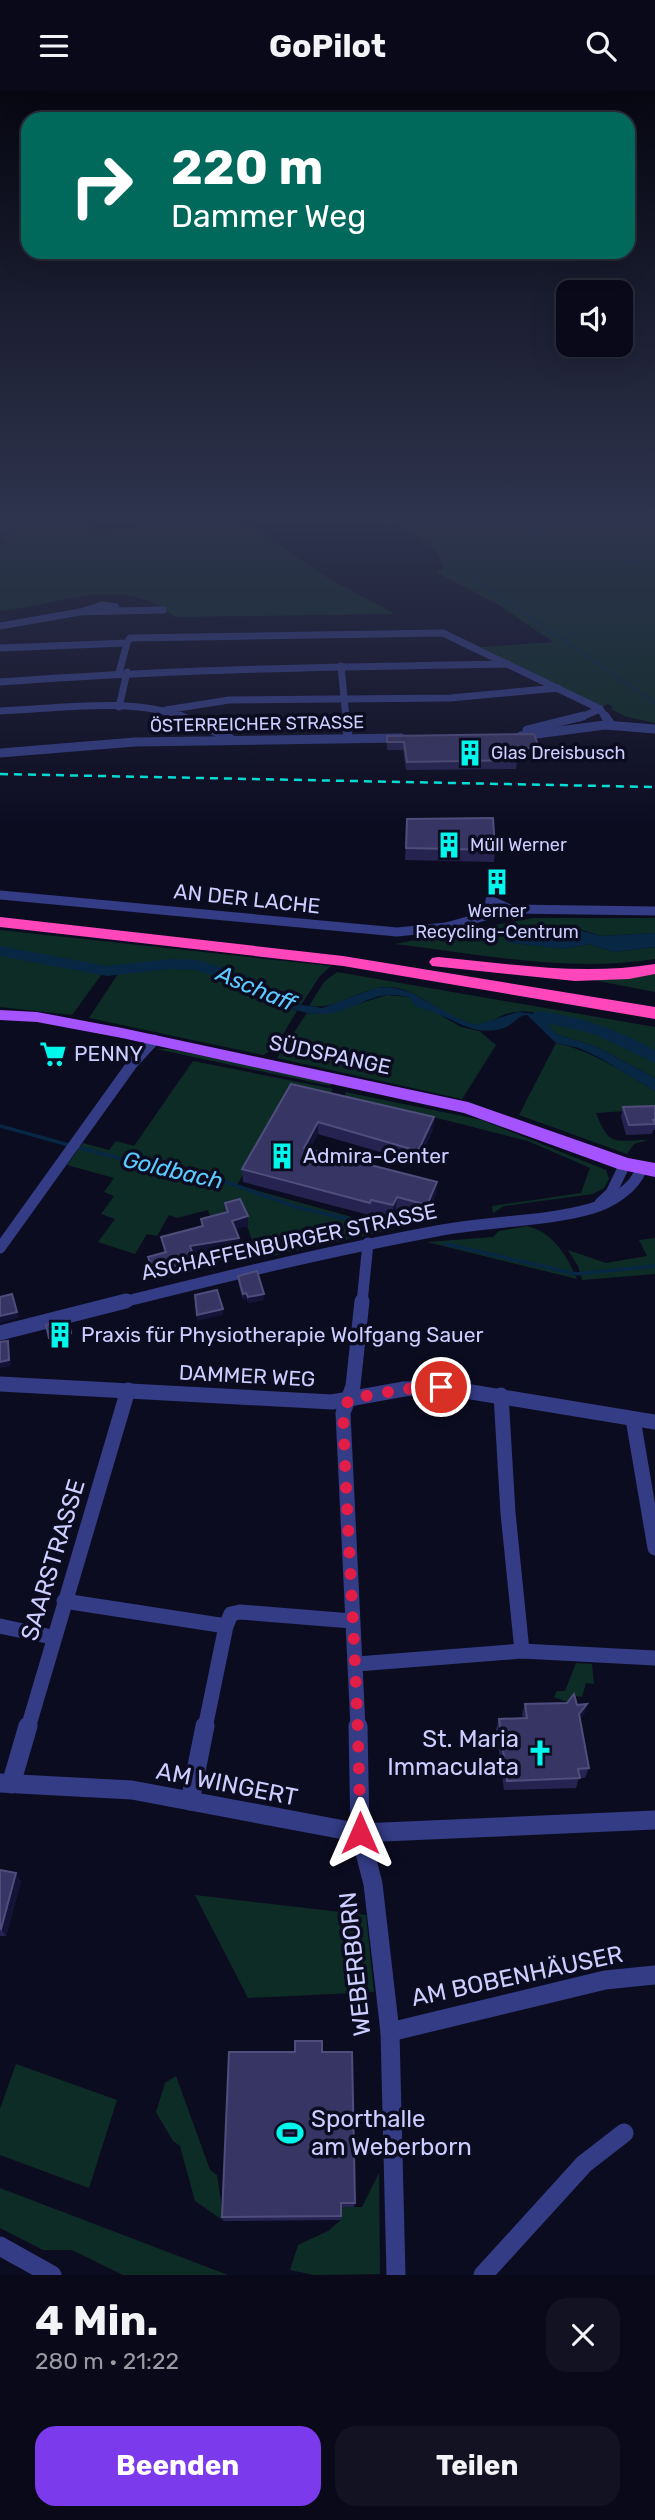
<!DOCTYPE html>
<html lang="de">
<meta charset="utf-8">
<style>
:root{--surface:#090919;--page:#121222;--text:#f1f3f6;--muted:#999aa2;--line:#292a38;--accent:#7c3aed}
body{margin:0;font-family:Rubik,sans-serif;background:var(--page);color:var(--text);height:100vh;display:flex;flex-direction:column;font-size:26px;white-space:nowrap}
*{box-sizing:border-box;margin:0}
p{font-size:23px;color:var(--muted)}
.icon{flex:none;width:38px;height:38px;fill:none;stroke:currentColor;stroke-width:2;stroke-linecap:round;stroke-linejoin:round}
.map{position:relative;height:2184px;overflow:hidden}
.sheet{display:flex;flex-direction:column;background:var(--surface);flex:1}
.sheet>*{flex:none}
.banner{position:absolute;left:21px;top:21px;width:614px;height:147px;border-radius:21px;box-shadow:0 7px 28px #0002,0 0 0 2px var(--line);background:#00695c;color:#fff;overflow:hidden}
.controls{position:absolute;left:556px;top:189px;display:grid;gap:14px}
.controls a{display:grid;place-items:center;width:77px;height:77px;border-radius:14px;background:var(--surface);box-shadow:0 7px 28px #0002,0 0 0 2px var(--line);font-size:35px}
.pin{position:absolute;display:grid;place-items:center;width:60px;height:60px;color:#fff;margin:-30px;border:4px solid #fff;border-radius:50%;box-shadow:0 2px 7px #0007}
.me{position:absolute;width:77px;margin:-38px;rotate:0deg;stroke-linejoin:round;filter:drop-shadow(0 0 5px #0008)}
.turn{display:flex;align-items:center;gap:24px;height:147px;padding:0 35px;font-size:32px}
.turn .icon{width:91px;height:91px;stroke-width:2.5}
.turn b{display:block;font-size:49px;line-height:60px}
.round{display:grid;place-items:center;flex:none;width:74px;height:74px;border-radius:21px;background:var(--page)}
.head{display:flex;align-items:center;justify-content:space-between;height:119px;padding:0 35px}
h1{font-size:42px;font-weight:700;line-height:52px}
.action{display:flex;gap:14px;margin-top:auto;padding:14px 35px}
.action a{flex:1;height:80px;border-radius:21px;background:var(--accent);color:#fff;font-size:28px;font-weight:700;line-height:80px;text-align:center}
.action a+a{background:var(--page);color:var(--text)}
header{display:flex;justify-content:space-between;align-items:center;height:91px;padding:0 35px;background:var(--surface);font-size:32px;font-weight:700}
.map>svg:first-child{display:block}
.green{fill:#0e2c26}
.water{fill:#082744}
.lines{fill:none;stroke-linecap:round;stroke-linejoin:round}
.stream-far1{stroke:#082744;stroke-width:2}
.stream{stroke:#082744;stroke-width:3.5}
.river{fill:#082744;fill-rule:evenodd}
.minor-far4{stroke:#333c84;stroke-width:7}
.minor-far3{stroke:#333c84;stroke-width:9}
.minor-far2{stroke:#333c84;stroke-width:11}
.minor-far1{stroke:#333c84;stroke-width:15}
.minor{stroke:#333c84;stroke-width:19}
.primary{fill:#a553ff;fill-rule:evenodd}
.motorway{fill:#ff47bb;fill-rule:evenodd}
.rail{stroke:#00f7eb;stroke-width:2.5;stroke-dasharray:8 6;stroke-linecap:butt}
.wall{fill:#262351}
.shaded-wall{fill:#141236}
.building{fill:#373564;stroke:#4f4d7c;stroke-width:2}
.route{stroke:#e11d48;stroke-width:12;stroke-dasharray:0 21.6}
.labels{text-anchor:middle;stroke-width:7;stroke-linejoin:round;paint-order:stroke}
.far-street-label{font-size:18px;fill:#ccceff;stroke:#0c0c21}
.far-poi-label{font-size:18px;fill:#ccceff;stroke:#0c0c21;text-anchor:start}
.street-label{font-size:21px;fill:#ccceff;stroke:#0c0c21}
.poi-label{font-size:21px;fill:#ccceff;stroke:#0c0c21;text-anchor:start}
.water-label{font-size:23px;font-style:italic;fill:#5acbff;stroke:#0c0c21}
.near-street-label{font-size:24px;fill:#ccceff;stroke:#0c0c21}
.near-poi-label{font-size:24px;fill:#ccceff;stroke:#0c0c21;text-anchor:end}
</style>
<header><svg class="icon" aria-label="menu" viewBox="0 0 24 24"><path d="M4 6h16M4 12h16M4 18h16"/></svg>GoPilot<svg class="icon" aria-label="search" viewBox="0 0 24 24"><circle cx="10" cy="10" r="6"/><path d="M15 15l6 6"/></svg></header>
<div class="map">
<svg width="655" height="2184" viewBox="0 0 655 2184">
<rect width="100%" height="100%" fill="#0c0c21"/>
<g class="green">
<path d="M0 428H48L43 434 62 435 69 428H89V440L137 436 135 431 125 432 123 428H232L245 437 254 436 326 486 395 523 175 526C125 482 58 514 0 520V454L6 451 2 447 12 438 0 439Z"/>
<path d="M378 428H655V632L627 626 611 618 613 616 608 613 601 616 481 556 553 551 499 514 436 481 445 476 431 455 399 432 388 434Z"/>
<path d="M533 827H655V842L601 845 576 837H553L547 847 505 851 565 858 589 853 614 861 655 856V868C568 882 480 863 394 853Z"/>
<path d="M0 839 331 875 320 885 301 914 249 886 224 884 297 920 274 958 263 964 89 927 117 884 102 883 72 924 0 916Z"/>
<path d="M337 881 655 936V987L597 956 556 943 546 932 560 926C543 921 523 918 506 923 497 926 486 934 476 934 447 932 419 895 387 896 360 897 337 919 309 915L324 891Z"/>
<path d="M655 882V901L572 885Z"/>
<path d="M387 904 409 906 461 936 479 940 496 954 462 1008 277 967 307 922 326 923Z"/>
<path d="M556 952C593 960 623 981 655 1000V1018L596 1022C610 1057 614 1049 648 1049L634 1053 627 1063 519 1024Z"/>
<path d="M156 958H169L330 991 331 995Z"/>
<path d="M193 970 333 998 325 1009 290 1001 237 1094 395 1138 272 1165 269 1146 252 1149 241 1118 214 1134 208 1119 177 1127 169 1124 157 1145 147 1143 135 1163 98 1151 115 1128 101 1123 114 1105 104 1101 114 1087 67 1074 83 1052 109 1059 116 1050 134 1055Z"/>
<path d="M345 1001 482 1029 606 1079 609 1088 604 1097 593 1103 504 1115 493 1122 492 1115 581 1102 590 1077 528 1050 394 1016 391 1021 347 1010Z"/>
<path d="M527 1135C553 1141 567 1165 577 1188L427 1151 493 1146 499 1140Z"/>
<path d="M655 1147V1183L582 1189 578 1175 568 1159 606 1172 647 1165 639 1149Z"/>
<path d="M576 1572 592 1573 594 1593 586 1592 582 1606 576 1605 571 1613 554 1606 557 1600H565Z"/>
<path d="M195 1804 366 1824 374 1901 248 1907Z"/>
<path d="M16 1973 117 2009 89 2097 0 2064V2018Z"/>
<path d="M176 1985 210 2079 217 2084 224 2130 195 2110 180 2055 173 2050 156 2021 165 1992Z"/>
<path d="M379 2082 380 2183 314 2184 290 2179 298 2154 328 2140 341 2129V2116H362Z"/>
<path d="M0 2097 228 2184H123L72 2159H43L0 2137Z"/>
</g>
<g class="water">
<path d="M560 834 601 845 655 842V856L614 861 589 853 565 858 504 851 511 847H547L553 837Z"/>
<path d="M229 880 249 886 296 913 322 917 376 897 390 896 410 901 455 926 476 934 518 921 560 926 547 932 556 943 597 956 655 987V1000L600 967 579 957 556 952 527 924C518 924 513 934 504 937 476 946 460 931 435 922 429 919 422 918 415 915L409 906C402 905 394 903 387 904 366 906 346 922 325 923 286 925 258 897 224 884Z"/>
</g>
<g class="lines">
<g class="stream-far1">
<path d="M419 428 470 485 655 612"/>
<path d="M498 428 655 479"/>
</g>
<g class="stream">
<path d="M0 1035 69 1054"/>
<path d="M76 1056 175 1081 193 1079 296 1116 386 1137"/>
<path d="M446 1153 576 1183 655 1175"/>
</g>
<g class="river">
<path d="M0 855 107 875 170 868 198 869 255 888 257 892 249 897 196 879 170 878 107 885 0 865Z"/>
<path d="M540 920C581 926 619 939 655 959V972L594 943 534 929 532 925 534 921Z"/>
</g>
<g class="minor-far4">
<path d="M102 514 116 516 117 520 80 521Z"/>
<path d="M117 520 163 519"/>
<path d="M0 535 80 521"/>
<path d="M0 557 127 552 130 547 443 542 600 618 606 627"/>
<path d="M341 575 346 627"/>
<path d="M119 582 127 552"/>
<path d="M0 591C169 578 338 576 508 573"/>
<path d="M119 616 127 581"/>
<path d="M166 619 229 609 450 607 558 597"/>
<path d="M0 620C55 618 134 605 184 627"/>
<path d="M579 627 600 618"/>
</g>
<g class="minor-far3">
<path d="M180 625 230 647"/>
<path d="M346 625 348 647"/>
<path d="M605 625 610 632"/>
<path d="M527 639 583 625"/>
<path d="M521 645 605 634 655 638"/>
<path d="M0 662 135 651 401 647"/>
<path d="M0 804 397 841 446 836 510 818 655 820"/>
<path d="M489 823 490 809 510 818"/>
</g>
<g class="minor-far2">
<path d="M600 1112 611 1102 625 1073"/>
<path d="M0 1157 132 973 154 949"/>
<path d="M119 1212C227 1185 333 1159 442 1139 490 1130 542 1131 590 1118 611 1112 634 1098 642 1077"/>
<path d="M362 1212 368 1152"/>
</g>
<g class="minor-far1">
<path d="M0 1242 126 1210"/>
<path d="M0 1293 332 1311 404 1298 441 1296 655 1331"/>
<path d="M501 1304 508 1422 522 1560"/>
<path d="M633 1328 655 1457"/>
<path d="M64 1510 226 1535 231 1523 240 1521 352 1530"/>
<path d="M0 1535 52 1546"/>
<path d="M357 1573 522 1560 655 1567"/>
<path d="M28 1637 128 1299"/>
<path d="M205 1637 226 1535"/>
<path d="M358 1637 343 1322 353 1295 362 1210"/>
</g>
<g class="minor">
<path d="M358 1635 360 1742 373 1793 390 1941 396 2184"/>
<path d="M0 1692 132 1699 360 1742 655 1729"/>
<path d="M11 1693 28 1635"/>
<path d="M190 1710 205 1635"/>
<path d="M390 1941 605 1889 655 1884"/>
<path d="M0 2155 52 2184"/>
<path d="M483 2184 584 2073 624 2042"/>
</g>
<path class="primary" d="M0 919 37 921 122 937 468 1011 628 1067 655 1072V1086L618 1078 464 1022 122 947 37 931 0 929Z"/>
<g class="motorway">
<path d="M0 826 343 865 655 916V928L343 875 0 836Z"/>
<path d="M438 866C511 873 582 885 655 873V883L629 888 575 890 432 875 429 871 432 867Z"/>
</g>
<path class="rail" d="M0 683 655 696"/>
</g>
<g class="wall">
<path d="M387 645 539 657 538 665 516 666 517 669 516 678 406 679 403 659H387Z"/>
<path d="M407 728 495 759 494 771 405 769Z"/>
<path d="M494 783 502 784 501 795H493Z"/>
<path d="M291 993 434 1026 433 1038 418 1072 318 1043 310 1058 436 1103 426 1126 396 1118 393 1127 371 1121 369 1124 243 1091 242 1078Z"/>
<path d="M655 1015V1039H653L652 1043 626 1044 621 1026 623 1016Z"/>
<path d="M225 1112 248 1125V1135L235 1138 240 1156 194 1164 197 1179 155 1190 150 1175 148 1166 164 1162 161 1146 201 1136V1128L225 1122Z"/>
<path d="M238 1185 264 1203V1209L248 1212 247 1208 243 1209 238 1191Z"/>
<path d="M567 1612 577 1614 587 1613 584 1623 580 1628 589 1677 585 1687H579L576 1697 504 1699 496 1638 499 1628 523 1627 522 1623 525 1613Z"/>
<path d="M0 1779 21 1790 6 1845H0Z"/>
<path d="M322 1961 355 2112 354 2116H341V2129L224 2130 222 2126Z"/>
</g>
<g class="shaded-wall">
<path d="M434 1026 433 1038 418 1072V1060Z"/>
<path d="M318 1031V1043L304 1069V1057Z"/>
<path d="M437 1091 436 1103 426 1126 427 1114Z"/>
<path d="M397 1106 396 1118 393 1127V1114Z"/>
<path d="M248 1125V1135L232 1139V1130Z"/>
<path d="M239 1147 240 1156 191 1165 190 1155Z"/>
<path d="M195 1169 197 1179 155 1190 154 1181Z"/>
<path d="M246 1202 247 1208 243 1209V1203Z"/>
<path d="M264 1203V1209L248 1212V1206Z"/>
<path d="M223 1218V1224L197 1230V1224Z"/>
<path d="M17 1221 19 1227 0 1232V1225Z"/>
<path d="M71 1242 72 1248 51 1254 49 1247Z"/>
<path d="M8 1250 9 1256 11 1275 0 1277V1271Z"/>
<path d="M587 1613 584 1623 576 1633 579 1623Z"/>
<path d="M16 1782 21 1790 6 1845 1 1838Z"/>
</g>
<g class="building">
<path d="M534 643 539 657H514L517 669 407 671 404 651H387V645Z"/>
<path d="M493 727 495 759 406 757 407 728Z"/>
<path d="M494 783 502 784 501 792H493Z"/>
<path d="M291 993 434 1026 418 1060 318 1031 304 1057 437 1091 427 1114 397 1106 393 1114 371 1109 370 1112 242 1078Z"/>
<path d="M655 1015V1029H653L655 1033 629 1034 623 1016Z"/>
<path d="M240 1108 248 1125 232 1130 239 1147 190 1155 195 1169 154 1181 148 1166 166 1161 161 1146 203 1135 201 1128 228 1121 225 1112Z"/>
<path d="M257 1180 264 1203 248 1206 246 1202 243 1203 238 1185Z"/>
<path d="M217 1199 223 1218 197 1224 195 1204Z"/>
<path d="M12 1203 17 1221 0 1225V1206Z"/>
<path d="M68 1229 71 1242 49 1247 46 1234Z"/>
<path d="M8 1250 9 1269 0 1271V1251Z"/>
<path d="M574 1603 577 1614 587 1613 579 1623 589 1677 578 1678 580 1687 507 1690 499 1628 527 1627 525 1613 567 1612Z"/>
<path d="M0 1779 16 1782 1 1838 0 1837Z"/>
<path d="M295 1950H322V1961H352L355 2112H341V2125L222 2126 229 1961H295Z"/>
</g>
<linearGradient id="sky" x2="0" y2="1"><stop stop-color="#070712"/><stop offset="0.58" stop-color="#2e344e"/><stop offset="1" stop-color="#2e344e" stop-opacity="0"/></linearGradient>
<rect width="655" height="734" fill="url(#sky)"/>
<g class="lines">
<path class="route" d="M360 1742C359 1602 348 1462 343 1322L349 1308 404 1298 441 1296"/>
</g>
<defs>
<g id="building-bare" transform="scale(2.1)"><path d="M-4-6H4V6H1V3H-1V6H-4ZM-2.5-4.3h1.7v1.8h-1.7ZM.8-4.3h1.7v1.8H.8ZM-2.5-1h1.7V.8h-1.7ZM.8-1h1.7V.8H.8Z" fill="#00f7eb" stroke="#0c0c21" stroke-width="2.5" paint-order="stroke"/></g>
<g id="supermarket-bare" transform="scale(2.1)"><path d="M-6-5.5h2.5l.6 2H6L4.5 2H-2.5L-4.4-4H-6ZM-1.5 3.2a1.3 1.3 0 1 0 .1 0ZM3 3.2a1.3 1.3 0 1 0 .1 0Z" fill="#00f7eb" stroke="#0c0c21" stroke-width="2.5" paint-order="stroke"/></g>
<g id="church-bare" transform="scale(2.1)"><path d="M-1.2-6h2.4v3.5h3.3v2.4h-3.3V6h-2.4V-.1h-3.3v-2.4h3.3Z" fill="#00f7eb" stroke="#0c0c21" stroke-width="2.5" paint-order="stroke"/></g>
<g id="stadium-bare" transform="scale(2.1)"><path d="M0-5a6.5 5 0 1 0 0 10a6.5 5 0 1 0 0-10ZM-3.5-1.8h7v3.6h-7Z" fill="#00f7eb" stroke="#0c0c21" stroke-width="2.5" paint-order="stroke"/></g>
</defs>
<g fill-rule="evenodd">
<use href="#building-bare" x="470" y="662"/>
<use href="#building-bare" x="449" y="754"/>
<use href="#building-bare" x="497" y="791"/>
<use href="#supermarket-bare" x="53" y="963"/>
<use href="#building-bare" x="282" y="1065"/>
<use href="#building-bare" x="60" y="1244"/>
<use href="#church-bare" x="540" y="1662"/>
<use href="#stadium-bare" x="290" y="2042"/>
</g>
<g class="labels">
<g class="far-street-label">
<text transform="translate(257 633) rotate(-1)" y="6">ÖSTERREICHER STRASSE</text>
</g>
<g class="far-poi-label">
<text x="491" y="668">Glas Dreisbusch</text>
<text x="470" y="760">Müll Werner</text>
<text x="497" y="826" text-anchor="middle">Werner<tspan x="497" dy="21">Recycling-Centrum</tspan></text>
</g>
<g class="street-label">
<text transform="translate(247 808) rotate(6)" y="7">AN DER LACHE</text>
<text transform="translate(330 964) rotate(12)" y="7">SÜDSPANGE</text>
<text transform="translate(289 1151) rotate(-12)" y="7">ASCHAFFENBURGER STRASSE</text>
<text transform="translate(247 1285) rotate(3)" y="7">DAMMER WEG</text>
</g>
<g class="poi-label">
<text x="74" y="970">PENNY</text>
<text x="303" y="1072">Admira-Center</text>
<text x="81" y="1251">Praxis für Physiotherapie Wolfgang Sauer</text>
</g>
<g class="water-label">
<text transform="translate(256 897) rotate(23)" y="8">Aschaff</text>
<text transform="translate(173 1079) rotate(13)" y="8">Goldbach</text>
</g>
<g class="near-street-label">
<text transform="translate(53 1469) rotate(-73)" y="8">SAARSTRASSE</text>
<text transform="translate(227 1693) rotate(11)" y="8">AM WINGERT</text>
<text transform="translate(355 1873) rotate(-96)" y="8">WEBERBORN</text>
<text transform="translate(517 1885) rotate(-12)" y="8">AM BOBENHÄUSER</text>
</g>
<g class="near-poi-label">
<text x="519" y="1656">St. Maria<tspan x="519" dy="28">Immaculata</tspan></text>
<text x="311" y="2036" text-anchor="start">Sporthalle<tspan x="311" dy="28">am Weberborn</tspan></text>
</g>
</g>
</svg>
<div class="controls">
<a><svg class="icon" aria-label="sound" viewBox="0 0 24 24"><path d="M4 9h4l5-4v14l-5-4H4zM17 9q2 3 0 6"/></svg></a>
</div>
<div class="pin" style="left:441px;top:1296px;background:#d93025"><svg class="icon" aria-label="arrive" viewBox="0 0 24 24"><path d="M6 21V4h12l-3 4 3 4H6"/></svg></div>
<svg class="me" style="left:360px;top:1742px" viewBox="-20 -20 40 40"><path d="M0-17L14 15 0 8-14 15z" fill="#e11d48" stroke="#fff" stroke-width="4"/></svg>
<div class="banner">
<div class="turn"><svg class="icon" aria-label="right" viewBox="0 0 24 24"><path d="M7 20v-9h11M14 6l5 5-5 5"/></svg><div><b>220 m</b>Dammer Weg</div></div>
</div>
</div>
<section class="sheet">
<div class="head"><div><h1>4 Min.</h1><p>280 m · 21:22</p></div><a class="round"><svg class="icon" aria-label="close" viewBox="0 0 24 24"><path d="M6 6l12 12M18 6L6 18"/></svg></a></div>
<div class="action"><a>Beenden</a><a>Teilen</a></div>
</section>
